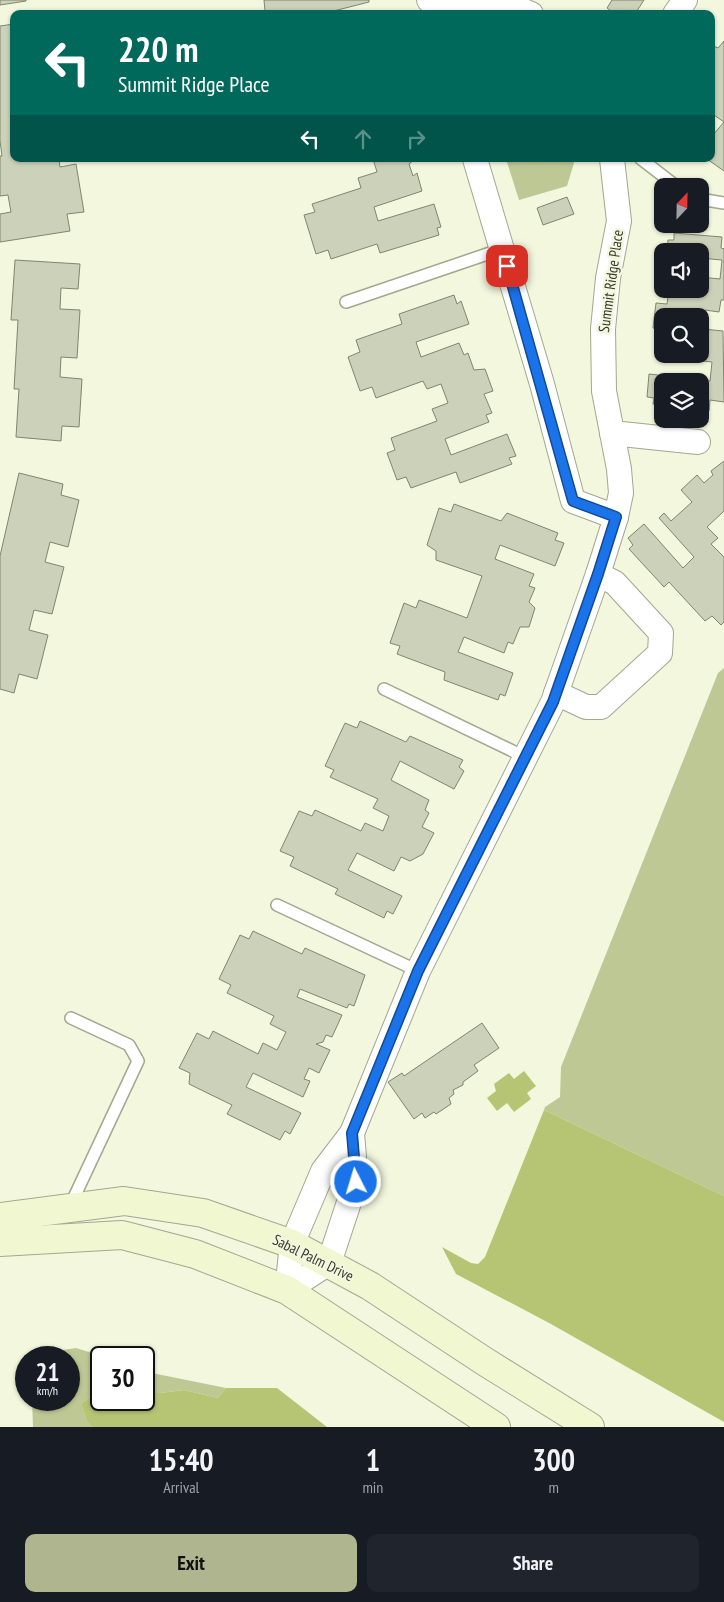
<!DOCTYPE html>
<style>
:root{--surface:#171b24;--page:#20242c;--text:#f1f3f6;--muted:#9ea1a6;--accent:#afb58f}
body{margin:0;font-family:"PT Sans Narrow",sans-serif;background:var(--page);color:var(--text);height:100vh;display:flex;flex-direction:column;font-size:19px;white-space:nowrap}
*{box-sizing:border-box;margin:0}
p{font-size:16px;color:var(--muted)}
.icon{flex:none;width:28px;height:28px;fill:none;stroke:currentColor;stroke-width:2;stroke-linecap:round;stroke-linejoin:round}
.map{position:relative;height:1427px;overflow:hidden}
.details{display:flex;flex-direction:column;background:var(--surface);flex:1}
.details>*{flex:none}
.guide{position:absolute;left:10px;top:10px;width:705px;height:152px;border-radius:10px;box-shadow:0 1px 4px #0004;background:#00695c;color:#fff;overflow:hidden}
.needle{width:32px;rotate:22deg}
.controls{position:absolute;left:654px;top:178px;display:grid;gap:10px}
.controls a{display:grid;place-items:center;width:55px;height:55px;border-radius:10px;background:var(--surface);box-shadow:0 1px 4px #0004;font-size:25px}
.speed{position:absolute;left:15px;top:1346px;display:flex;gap:10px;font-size:25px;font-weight:700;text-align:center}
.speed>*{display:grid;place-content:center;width:65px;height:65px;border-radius:50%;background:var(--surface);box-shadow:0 1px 4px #0004;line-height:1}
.speed small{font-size:12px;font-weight:400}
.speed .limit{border:2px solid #111;border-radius:8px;background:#fff;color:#111}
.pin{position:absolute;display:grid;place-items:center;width:42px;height:42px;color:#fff;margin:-21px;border-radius:10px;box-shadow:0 2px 8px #0006}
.me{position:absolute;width:55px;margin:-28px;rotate:355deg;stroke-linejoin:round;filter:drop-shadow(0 0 4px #0008)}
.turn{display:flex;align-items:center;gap:18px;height:105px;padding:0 25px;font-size:22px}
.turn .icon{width:65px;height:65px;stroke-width:2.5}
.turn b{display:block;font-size:35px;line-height:42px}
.lanes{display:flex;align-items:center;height:48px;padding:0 25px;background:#0003;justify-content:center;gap:25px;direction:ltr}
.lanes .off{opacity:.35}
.eta{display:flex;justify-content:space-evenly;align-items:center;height:85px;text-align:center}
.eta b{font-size:30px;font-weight:800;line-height:35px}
.button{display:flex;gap:10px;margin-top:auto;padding:10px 25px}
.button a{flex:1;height:58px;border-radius:10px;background:var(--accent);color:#111;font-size:20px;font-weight:800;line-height:58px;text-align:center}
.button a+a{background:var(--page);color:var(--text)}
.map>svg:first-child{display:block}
.green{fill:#bec895}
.water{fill:#b6c574}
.building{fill:#ccd2b9;stroke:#80856e}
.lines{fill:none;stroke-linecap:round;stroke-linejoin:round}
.lane-casing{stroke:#a2a890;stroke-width:14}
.street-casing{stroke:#a2a890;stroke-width:26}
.secondary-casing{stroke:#a2a890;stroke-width:30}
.lane{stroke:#fff;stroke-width:11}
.street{stroke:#fff;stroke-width:24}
.secondary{stroke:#f1f7d0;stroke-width:28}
.route-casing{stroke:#114b97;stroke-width:12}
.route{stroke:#1a73e8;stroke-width:9}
.labels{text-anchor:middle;stroke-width:5;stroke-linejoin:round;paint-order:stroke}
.street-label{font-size:15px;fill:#37392f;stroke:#f2f7de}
</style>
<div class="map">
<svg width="724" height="1427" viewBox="0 0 724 1427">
<rect width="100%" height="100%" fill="#f2f7de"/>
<g class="green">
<path d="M506 159H573L574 163 567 186 519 200Z"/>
<path d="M724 668V1196L544 1110 545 1107 560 1097 561 1067 718 673Z"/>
<path d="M76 1348 105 1357 101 1358V1391L81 1403 87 1422 92 1427H33L32 1400H69V1358L44 1357 49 1352Z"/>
<path d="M144 1370 147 1372 226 1388 218 1398 184 1390 160 1393H144Z"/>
</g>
<g class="water">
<path d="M524 1071 536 1086 527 1093 531 1099 514 1112 507 1103 497 1111 487 1098 496 1091 494 1084 509 1073 514 1079Z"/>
<path d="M544 1110 724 1196V1422L551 1324 456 1274 442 1247 471 1263 478 1264 485 1257Z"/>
<path d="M226 1388H277L327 1427H92L87 1422 81 1403 101 1391V1400H144V1393H160L184 1390 218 1398Z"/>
</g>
<g class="building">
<path d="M0 0H26V1L0 5Z"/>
<path d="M264 0H369V2L322 14H255L265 11Z"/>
<path d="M612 0H644L635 14H615L607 8Z"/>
<path d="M14 24V159H59L60 167 76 164 84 212 67 214 70 231 0 242V214L11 212 8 195 0 196V156H2L0 141V26Z"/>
<path d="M724 41V122L711 113V45L718 48Z"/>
<path d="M724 122V171L707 159H711V133L713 135Z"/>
<path d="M373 159H415L409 164 413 176 417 173 422 191 374 207 378 221 434 204 441 227 437 228 439 235 380 253 377 244 331 259 328 250 316 254 304 215 315 212 312 204 361 188 358 178 377 172Z"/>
<path d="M567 197 574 214 543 225 537 208Z"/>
<path d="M674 233 722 237 721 248 724 249V300H721L719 312 705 310 703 329 723 331 724 402 710 400 709 411 700 410V381H662V405L653 404 654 398 647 397 649 374 710 381 712 362 663 357 664 354H700V316H662V330L653 328 656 303 667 304 669 289H700V277L720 279 722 260 700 258V251H667L668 240H674Z"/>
<path d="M15 260 80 264 78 289 61 288 60 309 80 310 77 358 61 357 60 377 82 379 79 427 62 426 61 441 16 437 19 389H14L18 320H11Z"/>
<path d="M454 295 457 304 461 301 469 324 416 342 421 357 459 343 464 355 468 353 474 370 485 369 493 391 484 394 492 413 486 415 489 422 445 439 451 455 507 434 516 456 509 458 512 464 460 483 456 472 411 488 406 477 397 480 387 453 395 450 391 438 437 421 432 409 448 403 441 384 427 389 423 381 376 398 372 387 360 391 348 357 360 352 356 340 402 324 399 314Z"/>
<path d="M724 461V511L707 527 718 538 711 544 724 557V622L721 625 712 616 705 621 669 582 664 587 629 549 633 545 628 538 644 524 683 568 694 557 659 518 664 513 671 521 692 502 681 490 697 475 704 483 713 475 711 471Z"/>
<path d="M19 473 63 484 61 495 79 500 68 547 50 542 45 562 64 567 52 614 34 610 29 630 48 635 37 679 19 674 14 693 0 689V556Z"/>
<path d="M454 504 501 521 507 513 558 533 555 540 564 543 555 566 500 545 495 559 534 574 529 586 535 588 529 602 535 608 529 627H520L513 644 508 642 504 653 464 637 458 652 513 673 505 696 500 694 498 700 444 680 445 672 397 654 400 646 390 643 404 603 416 608 419 600 467 618 482 576 436 560V551L427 545 439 508 451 512Z"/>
<path d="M360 721 406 742 410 736 463 760 459 767 464 771 454 789 400 761 391 780 429 800 425 810 429 813 422 827 434 833 423 854 410 861 401 857 394 871 357 853 348 870 402 896 393 914 387 911 384 918 335 894 338 889 290 866 294 857 280 851 299 811 312 816 315 810 361 831 365 823 383 831 389 816 373 808 378 799 330 777 334 770 325 766 345 723 357 728Z"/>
<path d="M253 931 302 954 305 948 365 975 354 1006 349 1004 347 1008 300 989 297 997 342 1015 332 1037 326 1035 323 1042 316 1044 330 1050 319 1073 309 1068 304 1079 310 1081 303 1097 253 1073 246 1087 301 1113 290 1134 285 1131 280 1140 227 1114 232 1105 189 1084 190 1073 179 1068 197 1033 209 1039 213 1031 258 1054 263 1043 277 1050 286 1032 270 1024 274 1016 227 993 231 985 219 979 240 935 249 939Z"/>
<path d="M482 1023 499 1048 474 1065 478 1071 463 1082V1085L453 1090 454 1094 449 1098 451 1104 436 1114 434 1112 425 1118 422 1113 414 1119 388 1082 402 1073 404 1076Z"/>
</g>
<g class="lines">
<g class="lane-casing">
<g id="lane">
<path d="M641 159 676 186"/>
<path d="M700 199 724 203"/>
<path d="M346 302 502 249"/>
<path d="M384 689 525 757"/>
<path d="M277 905 418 971"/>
<path d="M70 1206 138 1061 129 1045 71 1018"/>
</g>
</g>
<g class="street-casing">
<g id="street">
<path d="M429 0 524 11 531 14"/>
<path d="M675 14 685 0"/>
<path d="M475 159 542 384 573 501 616 517"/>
<path d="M612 433 698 442"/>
<path d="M556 693 586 707H601L660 653 661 633 615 583 598 574"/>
<path d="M287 1290 292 1244 323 1171 352 1133 418 971 553 702 598 574 616 517 621 493 619 469 604 391 603 329 608 278 619 221 612 159"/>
<path d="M287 1290 329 1263 356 1181 352 1133"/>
</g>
</g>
<g class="secondary-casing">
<g id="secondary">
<path d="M0 1217 124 1201 203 1213 292 1244 370 1286 484 1361 590 1427"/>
<path d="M0 1242 122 1235 195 1254 287 1290 496 1427"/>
</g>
</g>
<use href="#lane" class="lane"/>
<use href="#street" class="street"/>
<use href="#secondary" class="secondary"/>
</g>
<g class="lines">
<g class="route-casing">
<path id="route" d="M356 1182 352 1133 418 971 553 702 598 574 616 517 573 501 507 266"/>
</g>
<use href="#route" class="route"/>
</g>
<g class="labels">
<g class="street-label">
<text transform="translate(611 281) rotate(-82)" y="5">Summit Ridge Place</text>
<text transform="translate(313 1258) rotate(26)" y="5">Sabal Palm Drive</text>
</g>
</g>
</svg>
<div class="controls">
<a><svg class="needle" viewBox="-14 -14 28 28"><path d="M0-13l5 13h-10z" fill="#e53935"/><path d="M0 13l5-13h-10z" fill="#9ea1a6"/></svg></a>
<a><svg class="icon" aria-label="sound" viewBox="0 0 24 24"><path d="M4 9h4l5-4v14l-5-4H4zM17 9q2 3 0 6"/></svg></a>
<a><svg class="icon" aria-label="search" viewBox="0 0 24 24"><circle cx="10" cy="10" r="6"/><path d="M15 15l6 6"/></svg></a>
<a><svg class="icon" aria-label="layers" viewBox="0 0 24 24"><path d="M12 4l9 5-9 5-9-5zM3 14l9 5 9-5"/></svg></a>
</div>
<div class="speed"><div>21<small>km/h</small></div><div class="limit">30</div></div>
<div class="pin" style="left:507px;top:266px;background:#d93025"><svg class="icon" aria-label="arrive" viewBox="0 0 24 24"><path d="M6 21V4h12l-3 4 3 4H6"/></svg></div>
<svg class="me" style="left:356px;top:1182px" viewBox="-20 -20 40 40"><circle r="17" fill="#1a73e8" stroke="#fff" stroke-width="3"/><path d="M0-11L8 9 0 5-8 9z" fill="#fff"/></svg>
<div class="guide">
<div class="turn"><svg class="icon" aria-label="left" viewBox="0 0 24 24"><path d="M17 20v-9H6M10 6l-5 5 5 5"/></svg><div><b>220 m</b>Summit Ridge Place</div></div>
<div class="lanes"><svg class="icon" aria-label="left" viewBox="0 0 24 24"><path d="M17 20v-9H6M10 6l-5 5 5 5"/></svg><svg class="icon off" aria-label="ahead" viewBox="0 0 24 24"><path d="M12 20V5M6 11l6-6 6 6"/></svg><svg class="icon off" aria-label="right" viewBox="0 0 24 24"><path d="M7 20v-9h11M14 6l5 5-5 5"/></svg></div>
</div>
</div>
<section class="details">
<div class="eta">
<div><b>15:40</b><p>Arrival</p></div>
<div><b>1</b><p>min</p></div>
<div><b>300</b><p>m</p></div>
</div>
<div class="button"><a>Exit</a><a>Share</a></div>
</section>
